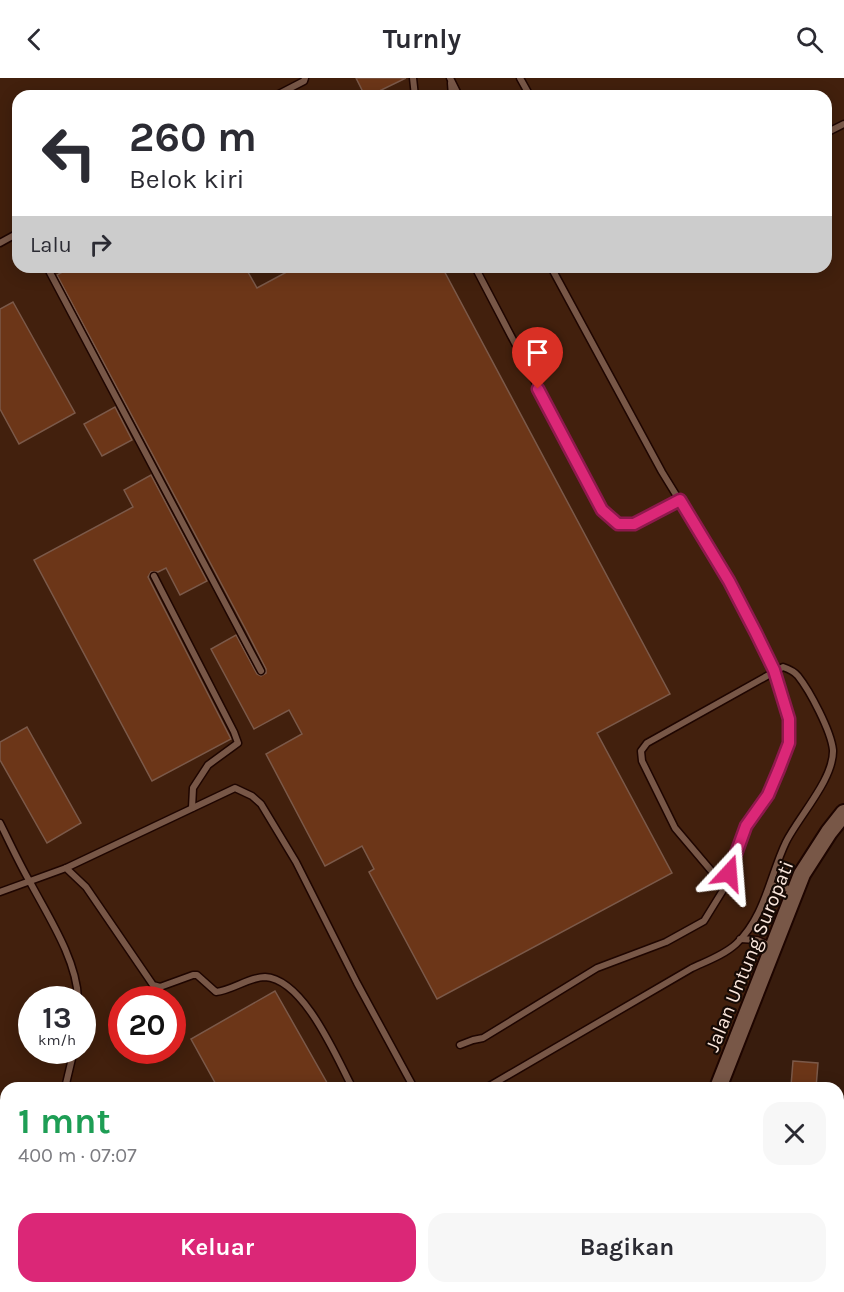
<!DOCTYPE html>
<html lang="id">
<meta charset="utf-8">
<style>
:root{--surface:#fff;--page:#f7f7f7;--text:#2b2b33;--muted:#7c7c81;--accent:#db2777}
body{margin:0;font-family:Karla,sans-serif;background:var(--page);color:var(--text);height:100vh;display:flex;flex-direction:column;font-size:22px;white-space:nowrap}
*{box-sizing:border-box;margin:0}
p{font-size:20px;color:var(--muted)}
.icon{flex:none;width:33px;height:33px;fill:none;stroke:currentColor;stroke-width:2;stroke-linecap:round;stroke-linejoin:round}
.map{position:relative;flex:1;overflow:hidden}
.drawer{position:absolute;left:0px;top:1004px;width:844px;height:212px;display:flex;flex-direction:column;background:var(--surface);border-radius:18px 18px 0 0;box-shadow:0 3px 15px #0003}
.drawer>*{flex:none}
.top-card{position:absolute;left:12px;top:12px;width:820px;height:183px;border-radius:18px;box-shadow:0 3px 15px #0003;background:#fff;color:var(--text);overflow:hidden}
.speed{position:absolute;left:18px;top:908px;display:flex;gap:12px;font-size:30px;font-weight:700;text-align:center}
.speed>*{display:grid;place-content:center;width:78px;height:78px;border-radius:50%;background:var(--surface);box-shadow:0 3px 15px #0003;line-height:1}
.speed small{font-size:15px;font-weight:400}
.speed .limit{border:9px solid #d22;background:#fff;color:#111}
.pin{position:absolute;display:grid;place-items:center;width:51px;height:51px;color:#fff;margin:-62px -26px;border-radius:50% 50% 50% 0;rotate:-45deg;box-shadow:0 0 6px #0007}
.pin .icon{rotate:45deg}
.me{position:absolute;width:66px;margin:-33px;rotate:19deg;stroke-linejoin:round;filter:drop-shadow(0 0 4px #0008)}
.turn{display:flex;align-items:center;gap:21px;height:126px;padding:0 18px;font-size:27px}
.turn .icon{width:78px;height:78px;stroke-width:2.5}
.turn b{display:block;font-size:42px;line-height:51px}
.then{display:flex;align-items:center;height:57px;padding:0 18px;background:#0003;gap:12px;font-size:22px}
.round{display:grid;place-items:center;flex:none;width:63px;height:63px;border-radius:18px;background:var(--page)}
.overview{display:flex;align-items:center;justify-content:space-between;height:102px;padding:0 18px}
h1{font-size:36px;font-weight:700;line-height:45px;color:#1e9e55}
.button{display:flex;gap:12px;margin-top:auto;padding:12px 18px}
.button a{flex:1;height:69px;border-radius:18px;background:var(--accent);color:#fff;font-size:24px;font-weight:700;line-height:69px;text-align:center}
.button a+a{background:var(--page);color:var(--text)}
header{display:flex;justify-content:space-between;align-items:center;height:78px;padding:0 18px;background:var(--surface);font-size:27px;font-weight:700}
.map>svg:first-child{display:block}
.built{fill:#42200d;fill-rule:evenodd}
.building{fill:#6c3618;stroke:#7b5949;stroke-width:1.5}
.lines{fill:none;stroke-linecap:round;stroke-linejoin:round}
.service-casing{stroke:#1e0500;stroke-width:9}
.minor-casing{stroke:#1e0500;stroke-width:15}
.secondary-casing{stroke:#1e0500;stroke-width:20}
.service{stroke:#785747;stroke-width:6}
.minor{stroke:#785747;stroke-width:12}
.secondary{stroke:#785747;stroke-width:16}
.route-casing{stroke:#8e194d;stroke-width:15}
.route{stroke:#db2777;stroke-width:10}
.labels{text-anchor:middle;stroke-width:4.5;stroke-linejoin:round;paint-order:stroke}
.street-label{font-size:20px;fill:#fae6dc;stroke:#160a05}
</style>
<header><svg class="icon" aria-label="back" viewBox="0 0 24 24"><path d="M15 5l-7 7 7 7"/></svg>Turnly<svg class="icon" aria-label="search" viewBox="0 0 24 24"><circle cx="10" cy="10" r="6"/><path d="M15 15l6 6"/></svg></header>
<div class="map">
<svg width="844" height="1214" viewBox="0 0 844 1214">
<rect width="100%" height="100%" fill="#381c0d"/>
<path class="built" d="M0 0H844V731L805 786 715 1009 6 1010V1209H536L527 1214H0ZM18 18H826V189H18ZM32 921H82V972H32ZM122 921H172V972H122Z"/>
<g class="building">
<path d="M356 0H406L369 18H365Z"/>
<path d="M71 189H245L257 210 296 189H442L670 616 597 655 672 795 437 921 369 794 374 791 362 768 325 788 266 676 302 656 289 632 254 651 211 571 236 557 257 596 261 598 266 595V591L246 552 57 197Z"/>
<path d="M13 224 75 335 19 366 0 331V231Z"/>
<path d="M115 329 132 362 102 378 84 346Z"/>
<path d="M151 397 207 503 180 517 166 490 158 494H151L148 499 231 661 152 703 34 482 133 429 124 412Z"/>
<path d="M27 649 81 745 47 765 0 682V664Z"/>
<path d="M275 913 330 1010H218L191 961Z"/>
<path d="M793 983 818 985 816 1010 791 1008Z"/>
</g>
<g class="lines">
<g class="service-casing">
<g id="service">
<path d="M413 0 415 18"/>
<path d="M450 0 459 18"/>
<path d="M520 0 530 18"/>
<path d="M451 5 452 18"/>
<path d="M275 18 304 3 305 0"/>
<path d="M826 55 844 46"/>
<path d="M0 165 18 155"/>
<path d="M47 189 261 593"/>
<path d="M475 189 602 432 618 446H634L680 421"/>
<path d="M154 498 234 654 238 665 208 687 193 710 192 730"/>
<path d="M0 745C10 765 19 785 30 804 48 838 77 882 78 921"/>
<path d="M66 790 235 710 252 718 261 726 296 784 357 905 414 1010"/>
<path d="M771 807 794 812"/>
<path d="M0 814 66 790 86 809 153 907 160 909 193 897H197L216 914C233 912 249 899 265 899 303 901 335 976 350 1005"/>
<path d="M740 861 757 862 771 868"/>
<path d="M460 967 473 962 483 960 597 890 666 864 704 843 725 809 732 782 746 748 768 717 788 665 789 641 774 592 756 555 729 503 662 394 551 189"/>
<path d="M65 1010 74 972"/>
<path d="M486 1010 692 890C707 883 724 877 736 866 765 839 770 797 786 764 799 738 834 701 833 672 831 653 810 613 798 598 794 593 789 591 783 589L647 665 641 673 642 683 675 750 725 809"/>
<path d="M0 1060 6 1057"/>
</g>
</g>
<g class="minor-casing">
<g id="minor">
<path d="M838 1082 844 1077"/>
<path d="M838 1091 841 1101 838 1102"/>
<path d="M838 1173 844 1170"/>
<path d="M701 1214 702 1209"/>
</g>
</g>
<g class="secondary-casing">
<g id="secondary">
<path d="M718 1010 802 796 829 754 844 735"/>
<path d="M639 1214 641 1209"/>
</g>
</g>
<use href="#service" class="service"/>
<use href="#minor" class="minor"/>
<use href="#secondary" class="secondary"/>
</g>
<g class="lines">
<g class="route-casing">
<path id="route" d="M538 311 602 432 618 446H634L680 422 729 503 756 555 774 592 789 641V665L779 691 768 717 746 748 729 795"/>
</g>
<use href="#route" class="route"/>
</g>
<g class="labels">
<g class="street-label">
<text transform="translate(749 878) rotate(-68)" y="7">Jalan Untung Suropati</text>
</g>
</g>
</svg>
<div class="speed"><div>13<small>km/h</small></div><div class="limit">20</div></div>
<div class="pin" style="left:538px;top:311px;background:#d93025"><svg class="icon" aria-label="arrive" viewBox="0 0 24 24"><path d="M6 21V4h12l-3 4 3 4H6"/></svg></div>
<svg class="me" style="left:729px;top:795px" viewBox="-20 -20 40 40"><path d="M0-17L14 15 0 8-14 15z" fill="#db2777" stroke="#fff" stroke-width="4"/></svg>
<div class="top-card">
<div class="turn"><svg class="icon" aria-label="left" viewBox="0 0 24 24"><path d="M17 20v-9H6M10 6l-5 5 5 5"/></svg><div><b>260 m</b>Belok kiri</div></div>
<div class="then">Lalu<svg class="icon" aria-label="right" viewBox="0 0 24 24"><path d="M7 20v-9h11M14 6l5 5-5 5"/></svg></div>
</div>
<section class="drawer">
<div class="overview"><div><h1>1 mnt</h1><p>400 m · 07:07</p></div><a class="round"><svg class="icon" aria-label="close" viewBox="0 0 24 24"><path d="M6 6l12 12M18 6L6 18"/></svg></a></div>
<div class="button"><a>Keluar</a><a>Bagikan</a></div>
</section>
</div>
